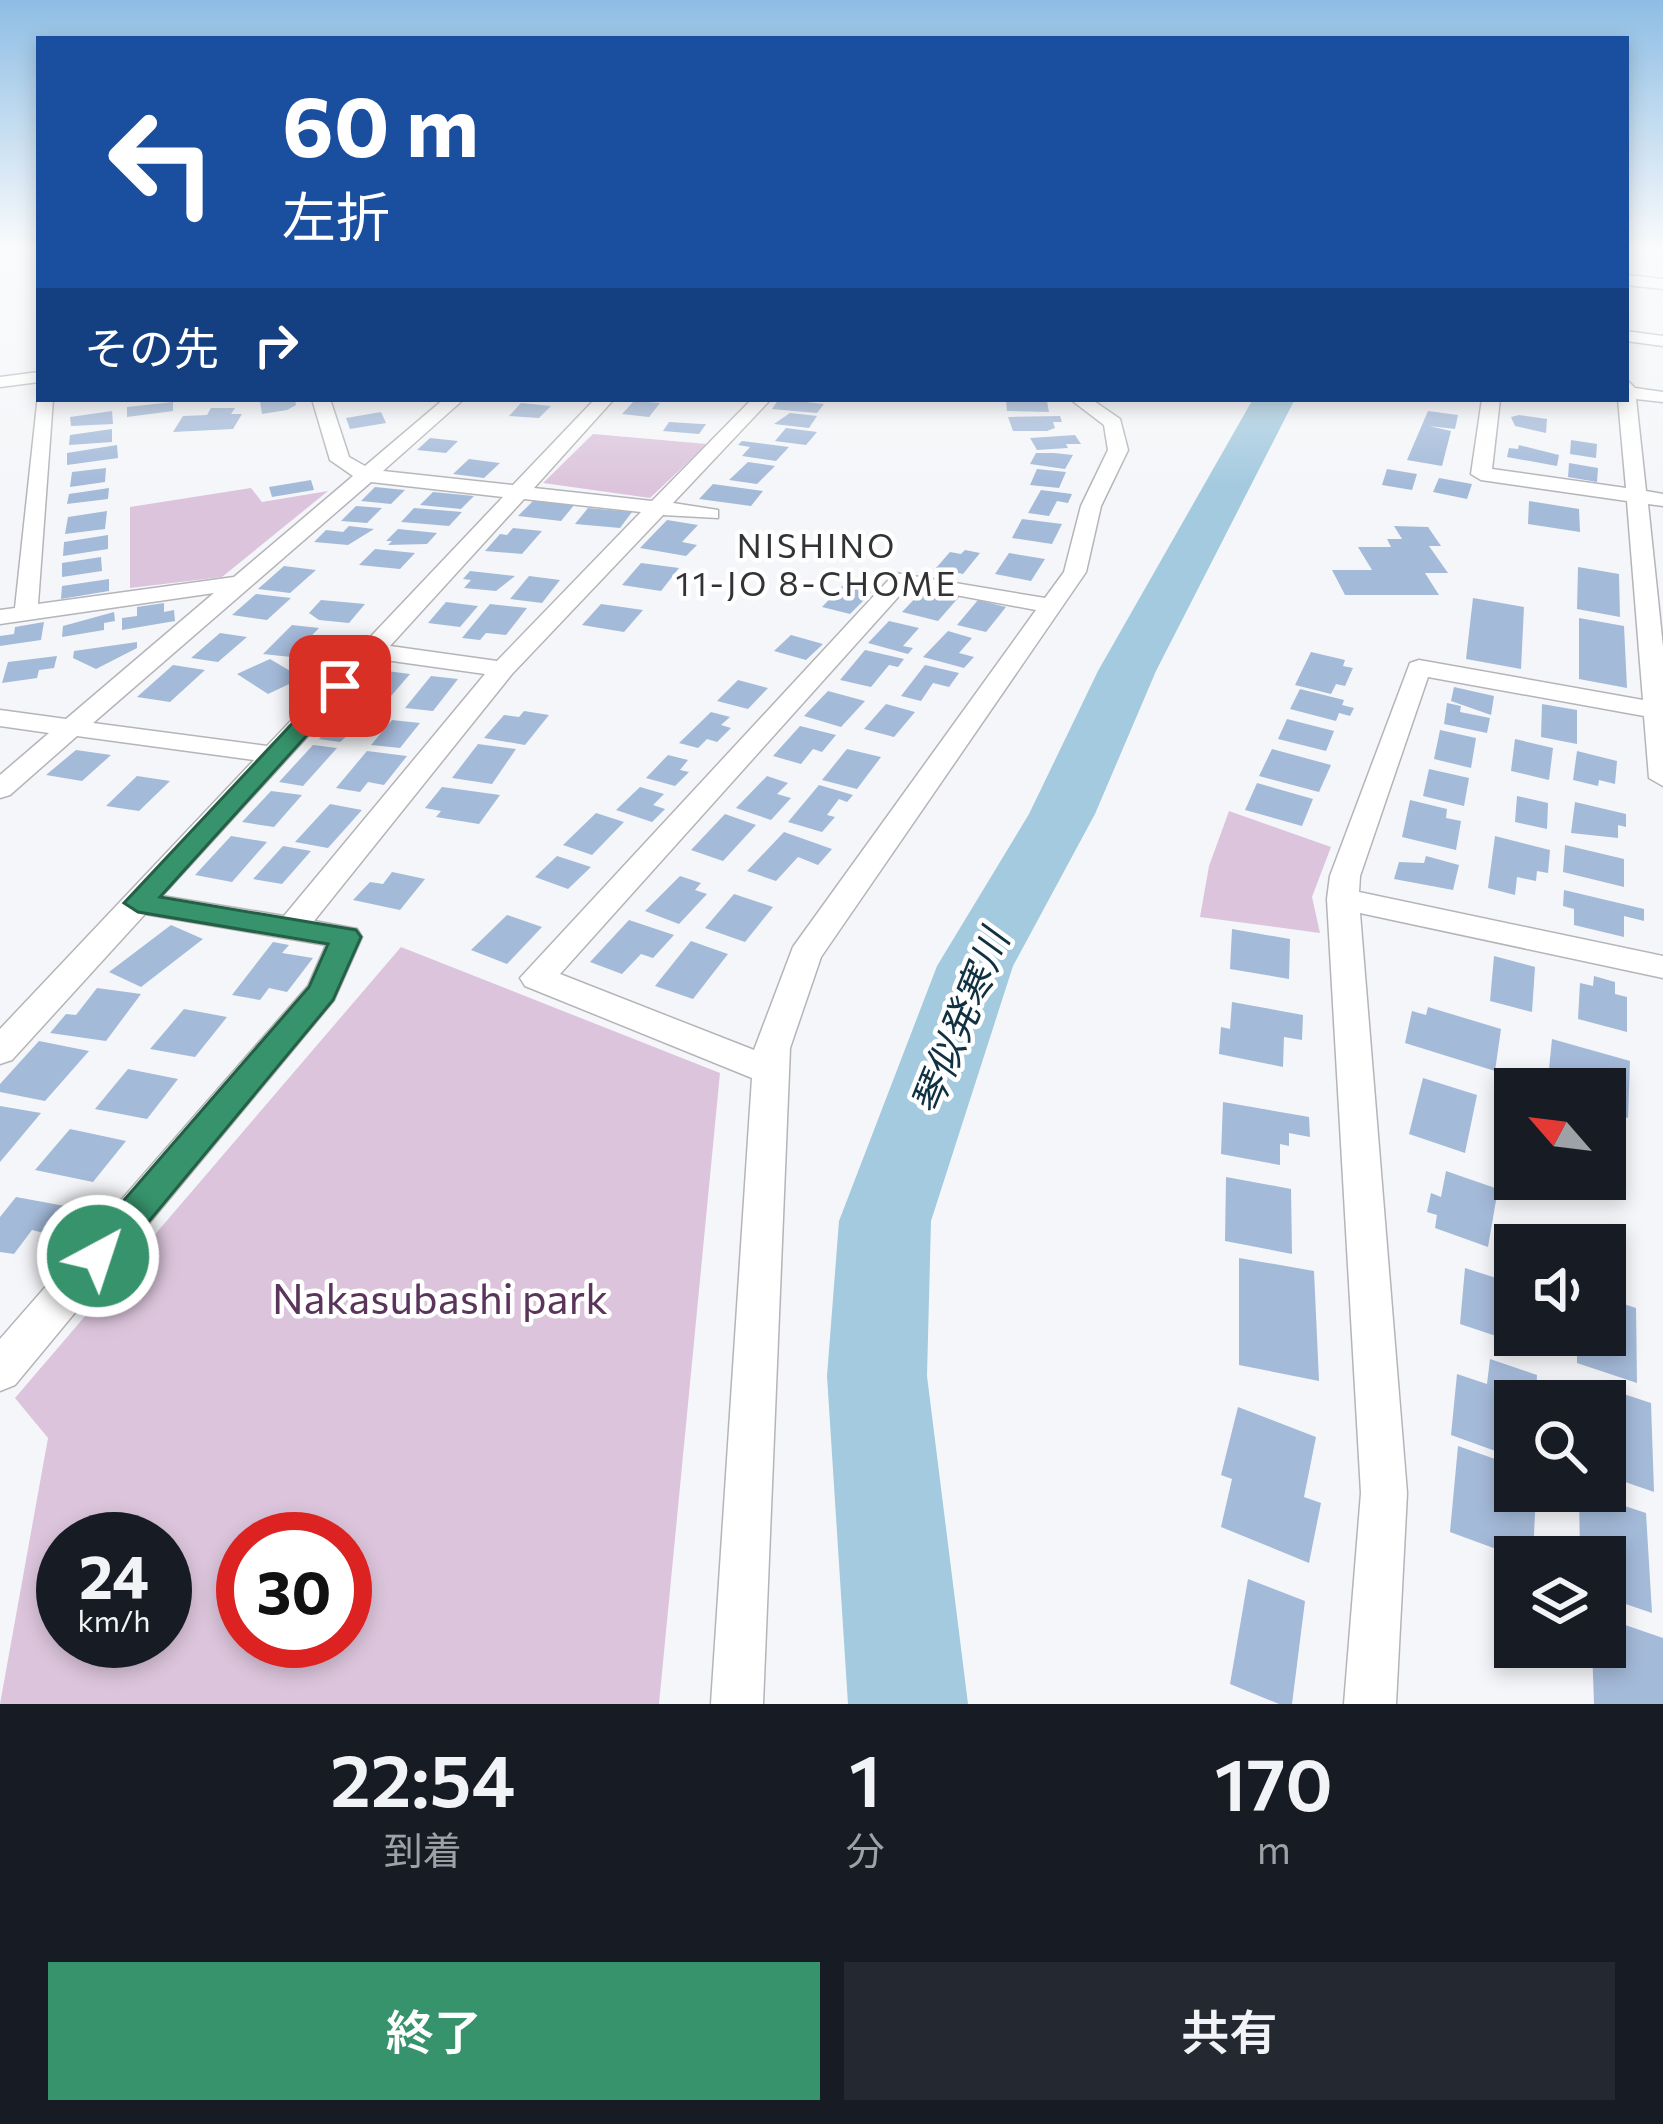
<!DOCTYPE html>
<html lang="ja">
<meta charset="utf-8">
<style>
:root{--surface:#171b24;--page:#242831;--text:#f1f3f6;--muted:#9ea1a6;--accent:#36936b}
body{margin:0;font-family:Commissioner,"Noto Sans JP",sans-serif;background:var(--page);color:var(--text);height:100vh;display:flex;flex-direction:column;font-size:45px;white-space:nowrap}
*{box-sizing:border-box;margin:0}
p{font-size:39px;color:var(--muted)}
.icon{flex:none;width:66px;height:66px;fill:none;stroke:currentColor;stroke-width:2;stroke-linecap:round;stroke-linejoin:round}
.map{position:relative;height:1704px;overflow:hidden}
.sheet{display:flex;flex-direction:column;background:var(--surface);flex:1}
.sheet>*{flex:none}
.banner{position:absolute;left:36px;top:36px;width:1593px;height:366px;border-radius:0px;box-shadow:0 6px 18px #0003;background:#1a4fa0;color:#fff;overflow:hidden}
.needle{width:78px;rotate:298deg}
.buttons{position:absolute;left:1494px;top:1068px;display:grid;gap:24px}
.buttons a{display:grid;place-items:center;width:132px;height:132px;border-radius:0px;background:var(--surface);box-shadow:0 6px 18px #0003;font-size:60px}
.speed{position:absolute;left:36px;top:1512px;display:flex;gap:24px;font-size:60px;font-weight:700;text-align:center}
.speed>*{display:grid;place-content:center;width:156px;height:156px;border-radius:50%;background:var(--surface);box-shadow:0 6px 18px #0003;line-height:1}
.speed small{font-size:30px;font-weight:400}
.speed .limit{border:18px solid #d22;background:#fff;color:#111}
.pin{position:absolute;display:grid;place-items:center;width:102px;height:102px;color:#fff;margin:-51px;border-radius:24px;box-shadow:0 6px 18px #0006}
.me{position:absolute;width:132px;margin:-66px;rotate:40deg;stroke-linejoin:round;filter:drop-shadow(0 0 9px #0008)}
.turn{display:flex;align-items:center;gap:42px;height:252px;padding:0 48px;font-size:54px}
.turn .icon{width:156px;height:156px;stroke-width:2.5}
.turn b{display:block;font-size:84px;line-height:102px}
.then{display:flex;align-items:center;height:114px;padding:0 48px;background:#0003;gap:24px;font-size:45px}
.eta{display:flex;justify-content:space-evenly;align-items:center;height:204px;text-align:center}
.eta b{font-size:72px;font-weight:600;line-height:84px}
.cta{display:flex;gap:24px;margin-top:auto;padding:24px 48px}
.cta a{flex:1;height:138px;border-radius:0px;background:var(--accent);color:#fff;font-size:48px;font-weight:600;line-height:138px;text-align:center}
.cta a+a{background:var(--page);color:var(--text)}
.map>svg:first-child{display:block}
.green{fill:#dcc5dc;fill-rule:evenodd}
.lines{fill:none;stroke-linecap:round;stroke-linejoin:round}
.river{fill:#a4cadf;fill-rule:evenodd}
.building{fill:#a4bad9}
.minor-casing{stroke:#b5b5b9;stroke-width:3}
.minor{fill:#fff;fill-rule:evenodd}
.route{fill:#36936b;stroke:#236046;stroke-width:3}
.labels{text-anchor:middle;stroke-width:9;stroke-linejoin:round;paint-order:stroke}
.far-neighbourhood-label{font-size:33px;letter-spacing:3px;fill:#323334;stroke:#fff}
.water-label{font-size:39px;font-style:italic;fill:#103141;stroke:#fff}
.near-park-label{font-size:42px;fill:#5a345b;stroke:#fff}
</style>
<div class="map">
<svg width="1663" height="1704" viewBox="0 0 1663 1704">
<rect width="100%" height="100%" fill="#f5f6f9"/>
<g class="green">
<path d="M593 434 707 444 650 498 543 483Z"/>
<path d="M251 488 262 502 328 491 222 577 130 588V507Z"/>
<path d="M1229 811 1331 847 1312 897 1320 933 1200 917 1209 866Z"/>
<path d="M401 947 720 1073 659 1704H0L48 1438 15 1398ZM165 1539V1641H63V1539ZM345 1539V1641H243V1539Z"/>
</g>
<g class="lines">
<path class="river" d="M1253 399H1295L1156 671 1095 814 1013 966 931 1221 927 1376 968 1704H848L827 1376 839 1221 937 966 1029 814 1098 671Z"/>
</g>
<g class="building">
<path d="M295 399 296 405 287 410 262 414 260 401Z"/>
<path d="M779 399 824 404 817 413 772 409Z"/>
<path d="M1006 400 1047 401 1049 412 1007 411Z"/>
<path d="M634 401 660 403 649 417 622 414Z"/>
<path d="M173 402V411L127 417V407Z"/>
<path d="M521 403 551 406 539 418 509 416Z"/>
<path d="M211 408H235L231 414H242L233 429 173 432 183 416 207 415Z"/>
<path d="M112 411 113 424 71 426 70 417Z"/>
<path d="M1428 411 1458 415 1455 429 1429 426 1451 431 1442 466 1407 460Z"/>
<path d="M381 412 386 423 350 429 346 418Z"/>
<path d="M790 413 817 416 809 428 774 424Z"/>
<path d="M1519 415 1547 419 1546 433 1515 426 1511 417Z"/>
<path d="M1060 416 1062 422H1053L1055 428 1047 431H1013L1008 417Z"/>
<path d="M669 422 701 424H706L699 434 663 431Z"/>
<path d="M786 428 817 432 806 445 775 441Z"/>
<path d="M112 429V442L69 445 70 435Z"/>
<path d="M1075 435 1081 444H1066L1068 448 1037 450 1030 438Z"/>
<path d="M430 438 458 441 446 453 417 450Z"/>
<path d="M1571 440 1597 444 1596 458 1570 454Z"/>
<path d="M742 441 789 447 776 461 742 456 750 447 738 445Z"/>
<path d="M117 445 118 458 67 465V453Z"/>
<path d="M1519 445 1559 455 1557 466 1507 457 1509 448 1518 449Z"/>
<path d="M1036 453H1054L1073 455 1065 469 1030 464Z"/>
<path d="M469 459 500 463 484 478 453 474Z"/>
<path d="M748 462 775 466 757 484 729 480Z"/>
<path d="M1569 463 1598 468 1597 482 1568 477Z"/>
<path d="M106 468 105 482 70 487 72 472Z"/>
<path d="M1037 469 1066 472 1059 488 1030 485Z"/>
<path d="M1387 469 1417 474 1412 490 1382 485Z"/>
<path d="M1439 478 1472 484 1467 499 1433 492Z"/>
<path d="M311 480 314 490 272 497 269 487Z"/>
<path d="M713 484 763 491 751 506 699 499Z"/>
<path d="M375 487 405 490 391 504 361 501Z"/>
<path d="M109 488 108 499 67 504 69 494Z"/>
<path d="M1041 490 1072 494 1068 503 1057 501 1049 516 1028 513Z"/>
<path d="M433 492 474 496 461 509 420 505Z"/>
<path d="M534 500 575 504 561 521 518 516Z"/>
<path d="M1529 501 1579 509 1580 532 1528 524Z"/>
<path d="M356 506 382 508 367 523 341 521Z"/>
<path d="M414 508 462 512 449 526 401 522Z"/>
<path d="M588 508 632 512 620 528 575 524Z"/>
<path d="M107 511 105 529 65 534 68 517Z"/>
<path d="M1022 519 1062 524 1052 544 1012 538Z"/>
<path d="M667 520 698 525 682 542 697 545 686 556 640 548Z"/>
<path d="M349 526 374 529 348 545 314 542 326 530 343 532Z"/>
<path d="M1394 526 1428 527 1441 546H1429L1448 573H1425L1439 595H1345L1332 570H1372L1358 547H1391L1387 539H1402Z"/>
<path d="M513 528 542 531 522 554 485 551 500 534 507 535Z"/>
<path d="M398 529 437 533 427 544 388 545 392 541H386Z"/>
<path d="M108 535V549L63 556 64 542Z"/>
<path d="M375 549 415 553 400 569 359 565Z"/>
<path d="M965 550 980 553 963 574 936 568 950 552 961 554Z"/>
<path d="M1009 553 1045 559 1031 581 995 574Z"/>
<path d="M101 557 102 571 62 577V563Z"/>
<path d="M641 563 679 568 661 591 622 585Z"/>
<path d="M284 566 316 570 290 593 258 589Z"/>
<path d="M1578 567 1619 574 1620 617 1577 609Z"/>
<path d="M470 571 515 576 496 591 464 588 471 580 463 579Z"/>
<path d="M529 576 560 580 542 603 510 599Z"/>
<path d="M109 579V591L61 599 62 586Z"/>
<path d="M847 581 876 588 850 614 822 607Z"/>
<path d="M924 589 959 597 938 621 902 612Z"/>
<path d="M256 594 291 598 267 620 232 615Z"/>
<path d="M1473 598 1524 607 1521 669 1466 659Z"/>
<path d="M321 600 365 604 349 623 319 620 309 613Z"/>
<path d="M978 600 1006 607 986 632 957 625Z"/>
<path d="M446 602 478 606 460 627 428 623Z"/>
<path d="M164 603V612L174 610 175 621 122 630V618L137 616V607Z"/>
<path d="M490 604 527 608 506 635 486 633 480 640 462 638Z"/>
<path d="M601 604 643 610 624 632 582 625Z"/>
<path d="M114 612 115 621 104 623V630L62 637 63 626Z"/>
<path d="M1579 618 1624 626 1627 688 1579 679Z"/>
<path d="M889 621 919 628 903 646 913 648 908 654 868 643Z"/>
<path d="M44 622 41 640 0 646V636L14 634 15 627Z"/>
<path d="M292 625 319 628 291 657 263 654Z"/>
<path d="M948 631 972 638 959 653 974 657 964 668 923 657Z"/>
<path d="M220 633 247 637 218 662 191 658Z"/>
<path d="M791 635 823 644 806 660 774 651Z"/>
<path d="M137 642V648L96 669 73 658 74 651Z"/>
<path d="M865 650 904 659 898 667 889 665 871 687 840 680Z"/>
<path d="M1311 652 1345 660 1343 666 1353 668 1345 686 1336 684 1331 694 1295 685Z"/>
<path d="M57 656 54 668 39 670 37 678 2 683 8 662Z"/>
<path d="M270 659 302 678 268 694 237 674Z"/>
<path d="M173 665 205 670 170 702 137 697Z"/>
<path d="M925 665 959 673 949 687 933 683 921 701 901 696Z"/>
<path d="M379 670 410 674 385 703 353 699Z"/>
<path d="M431 676 458 679 433 711 405 708Z"/>
<path d="M738 680 768 688 748 709 717 701Z"/>
<path d="M1454 687 1494 696 1491 715 1451 701Z"/>
<path d="M1300 689 1344 700 1342 705 1354 708 1350 716 1339 713 1336 721 1290 709Z"/>
<path d="M828 691 865 701 841 727 804 716Z"/>
<path d="M1447 703 1461 706 1460 712 1490 718 1487 733 1444 724Z"/>
<path d="M886 704 915 712 894 737 864 729Z"/>
<path d="M1542 704 1577 710V744L1541 737Z"/>
<path d="M344 710 373 713 340 742 319 739Z"/>
<path d="M524 711 549 715 525 745 484 738 504 715 519 717Z"/>
<path d="M711 712 730 717 721 725 731 728 717 742 707 739 698 748 679 743Z"/>
<path d="M1287 719 1334 731 1326 751 1278 739Z"/>
<path d="M392 720 420 723 400 748 371 745Z"/>
<path d="M800 726 836 735 822 752 813 749 801 764 773 756Z"/>
<path d="M1440 730 1476 738 1471 768 1434 759Z"/>
<path d="M1515 739 1553 748 1549 780 1511 771Z"/>
<path d="M478 744 516 749 492 784 452 778Z"/>
<path d="M313 745 337 748 303 786 279 782Z"/>
<path d="M847 749 881 757 857 789 822 780Z"/>
<path d="M1272 749 1331 765 1319 792 1259 776Z"/>
<path d="M76 750 111 755 82 781 46 775Z"/>
<path d="M367 751 407 756 384 785 368 782 360 792 336 788Z"/>
<path d="M1577 751 1617 761 1615 784 1599 780 1598 786 1573 780Z"/>
<path d="M668 755 688 760 680 770 689 772 675 786 646 778Z"/>
<path d="M1429 769 1469 778 1464 806 1423 796Z"/>
<path d="M137 776 170 781 139 811 106 806Z"/>
<path d="M767 776 788 783 777 794 791 798 771 820 736 808Z"/>
<path d="M1257 783 1313 799 1302 826 1245 810Z"/>
<path d="M819 785 853 795 847 802 839 799 827 815 835 817 822 832 788 822Z"/>
<path d="M442 787 500 795 479 824 436 817 441 811 425 808Z"/>
<path d="M640 787 664 794 653 805 665 809 652 822 616 810Z"/>
<path d="M271 791 302 795 274 827 242 822Z"/>
<path d="M1517 796 1548 803 1547 829 1515 822Z"/>
<path d="M1410 800 1447 809 1446 818 1461 821 1456 850 1402 837Z"/>
<path d="M1575 802 1626 814V827L1618 825V838L1571 833Z"/>
<path d="M330 804 362 810 328 848 295 842Z"/>
<path d="M596 813 624 822 592 855 563 845Z"/>
<path d="M725 814 756 825 723 861 691 850Z"/>
<path d="M784 832 832 849 818 865 798 857 776 881 747 871Z"/>
<path d="M231 836 267 842 232 882 195 875Z"/>
<path d="M1495 836 1550 850 1548 873 1537 871 1536 881 1517 877 1515 895 1488 888Z"/>
<path d="M1565 845 1624 859V887L1563 872Z"/>
<path d="M283 846 311 851 282 884 253 879Z"/>
<path d="M557 856 591 867 568 889 535 877Z"/>
<path d="M1426 856 1459 865 1453 890 1394 879 1399 862 1424 863Z"/>
<path d="M392 872 425 879 400 910 353 900 370 882 383 884Z"/>
<path d="M680 876 701 883 695 890 707 894 679 924 645 911Z"/>
<path d="M1564 890 1644 909V921L1624 916V937L1574 925V909L1563 906Z"/>
<path d="M734 894 773 907 745 942 705 928Z"/>
<path d="M507 915 542 927 507 964 471 950Z"/>
<path d="M629 920 674 935 653 958 641 954 622 974 590 962Z"/>
<path d="M171 925 203 939 141 987 109 972Z"/>
<path d="M1232 929 1290 939 1289 979 1230 969Z"/>
<path d="M691 941 728 954 693 999 655 986Z"/>
<path d="M273 942 289 945 282 953 313 958 287 992 269 988 260 1000 232 995Z"/>
<path d="M1494 956 1535 967 1532 1012 1490 1001Z"/>
<path d="M1594 976 1615 982V994L1627 997V1032L1578 1019 1580 983 1593 986Z"/>
<path d="M97 988 141 994 106 1041 50 1033 66 1014 76 1015Z"/>
<path d="M1232 1002 1303 1015 1302 1040 1284 1037 1283 1067 1219 1054 1221 1027 1230 1029Z"/>
<path d="M1428 1007 1501 1029 1495 1071 1405 1043 1412 1011 1426 1015Z"/>
<path d="M184 1009 227 1017 195 1057 150 1049Z"/>
<path d="M1552 1039 1630 1061 1628 1118 1605 1112V1089H1547Z"/>
<path d="M39 1041 89 1051 45 1101 0 1092V1084Z"/>
<path d="M128 1069 178 1079 147 1119 95 1109Z"/>
<path d="M1423 1078 1477 1095 1465 1153 1409 1134Z"/>
<path d="M1223 1102 1309 1117 1310 1137 1289 1133V1146L1280 1144V1165L1221 1154Z"/>
<path d="M0 1106 41 1113 0 1162Z"/>
<path d="M70 1129 126 1141 93 1182 35 1170Z"/>
<path d="M1605 1129 1611 1131 1608 1194 1563 1180 1605 1179Z"/>
<path d="M1446 1171 1498 1189 1488 1247 1435 1228 1437 1215 1427 1212 1431 1193 1441 1197Z"/>
<path d="M1226 1177 1291 1189 1292 1254 1225 1241Z"/>
<path d="M16 1197 65 1206 44 1233 32 1230 14 1254 0 1252V1217Z"/>
<path d="M1239 1258 1314 1271 1319 1381 1239 1365Z"/>
<path d="M1465 1268 1515 1284V1335H1536L1535 1349 1460 1324Z"/>
<path d="M1605 1298 1636 1308 1637 1383 1577 1363V1335H1605Z"/>
<path d="M1490 1359 1537 1375 1536 1401H1515V1458L1451 1435 1457 1374 1487 1384Z"/>
<path d="M1581 1380 1651 1403 1654 1492 1605 1475V1401H1581Z"/>
<path d="M1238 1407 1316 1437 1304 1497 1321 1503 1309 1563 1221 1527 1232 1479 1221 1475Z"/>
<path d="M1458 1446 1515 1466V1491H1536L1533 1557H1518L1450 1532Z"/>
<path d="M1579 1491 1646 1513 1652 1613 1605 1597V1557H1580Z"/>
<path d="M1248 1579 1305 1601 1292 1704H1279L1230 1684Z"/>
<path d="M1605 1618 1663 1638V1704H1594L1592 1647H1605Z"/>
</g>
<g class="lines">
<g class="minor-casing">
<g id="minor">
<path d="M1626 275 1663 279V289L1626 285Z"/>
<path d="M1626 331 1663 336V346L1626 341Z"/>
<path d="M39 372V382L0 387V377Z"/>
<path d="M1626 379 1635 388 1663 392V402L1636 399 1646 491 1663 494V506L1648 504 1663 647V786L1649 778 1644 716 1428 677 1360 876 1359 892 1663 956V978L1360 913 1407 1493 1396 1704H1344L1361 1493 1327 899 1330 876 1410 663 1419 660 1643 700 1627 501 1481 480 1471 474 1482 399H1500L1492 469 1626 488 1618 399H1626Z"/>
<path d="M38 395 53 399 38 604 234 577 353 476 330 460 312 399H330L349 457 365 466 444 399H464L383 471 513 485 595 399H614L534 488 652 501 752 399H771L673 503 718 510V518L663 515 512 674 314 921 357 929 362 937 334 1000 15 1385 0 1391V1339L308 986 326 945 145 914 12 1060 0 1064V1029L254 760 77 736 10 795 0 798V775L49 733 0 726V710L66 719 214 593 0 624V610L15 608ZM371 482 503 497 267 746 93 723ZM524 499 641 512 497 661 390 646ZM378 659 485 674 284 916 162 896Z"/>
<path d="M1070 399H1091L1120 419 1128 450 1101 506 1086 572 821 957 790 1048 763 1704H711L752 1078 525 986 520 978 895 573 1045 598 1064 572 1081 506 1108 450 1104 425ZM908 586 1036 610 793 947 754 1050 560 974Z"/>
</g>
</g>
<use href="#minor" class="minor"/>
</g>
<linearGradient id="sky" x2="0" y2="1"><stop stop-color="#8dbde4"/><stop offset="0.51" stop-color="#fafbfc"/><stop offset="1" stop-color="#fafbfc" stop-opacity="0"/></linearGradient>
<rect width="1663" height="487" fill="url(#sky)"/>
<path class="route" d="M340 678 352 686 348 690 160 897 356 930 361 937 333 1000 111 1267 98 1272 85 1267 80 1256 85 1245 309 987 328 944 138 912 124 903 332 681Z"/>
<g class="labels">
<g class="far-neighbourhood-label">
<text x="817" y="558">NISHINO<tspan x="817" dy="38">11-JO 8-CHOME</tspan></text>
</g>
<g class="water-label">
<text transform="translate(960 1022) rotate(-68)" y="14">琴似発寒川</text>
</g>
<g class="near-park-label">
<text x="440" y="1314">Nakasubashi park</text>
</g>
</g>
</svg>
<div class="buttons">
<a><svg class="needle" viewBox="-14 -14 28 28"><path d="M0-13l5 13h-10z" fill="#e53935"/><path d="M0 13l5-13h-10z" fill="#9ea1a6"/></svg></a>
<a><svg class="icon" aria-label="sound" viewBox="0 0 24 24"><path d="M4 9h4l5-4v14l-5-4H4zM17 9q2 3 0 6"/></svg></a>
<a><svg class="icon" aria-label="search" viewBox="0 0 24 24"><circle cx="10" cy="10" r="6"/><path d="M15 15l6 6"/></svg></a>
<a><svg class="icon" aria-label="layers" viewBox="0 0 24 24"><path d="M12 4l9 5-9 5-9-5zM3 14l9 5 9-5"/></svg></a>
</div>
<div class="speed"><div>24<small>km/h</small></div><div class="limit">30</div></div>
<div class="pin" style="left:340px;top:686px;background:#d93025"><svg class="icon" aria-label="arrive" viewBox="0 0 24 24"><path d="M6 21V4h12l-3 4 3 4H6"/></svg></div>
<svg class="me" style="left:98px;top:1256px" viewBox="-20 -20 40 40"><circle r="17" fill="#36936b" stroke="#fff" stroke-width="3"/><path d="M0-11L8 9 0 5-8 9z" fill="#fff"/></svg>
<div class="banner">
<div class="turn"><svg class="icon" aria-label="left" viewBox="0 0 24 24"><path d="M17 20v-9H6M10 6l-5 5 5 5"/></svg><div><b>60 m</b>左折</div></div>
<div class="then">その先<svg class="icon" aria-label="right" viewBox="0 0 24 24"><path d="M7 20v-9h11M14 6l5 5-5 5"/></svg></div>
</div>
</div>
<section class="sheet">
<div class="eta">
<div><b>22:54</b><p>到着</p></div>
<div><b>1</b><p>分</p></div>
<div><b>170</b><p>m</p></div>
</div>
<div class="cta"><a>終了</a><a>共有</a></div>
</section>
